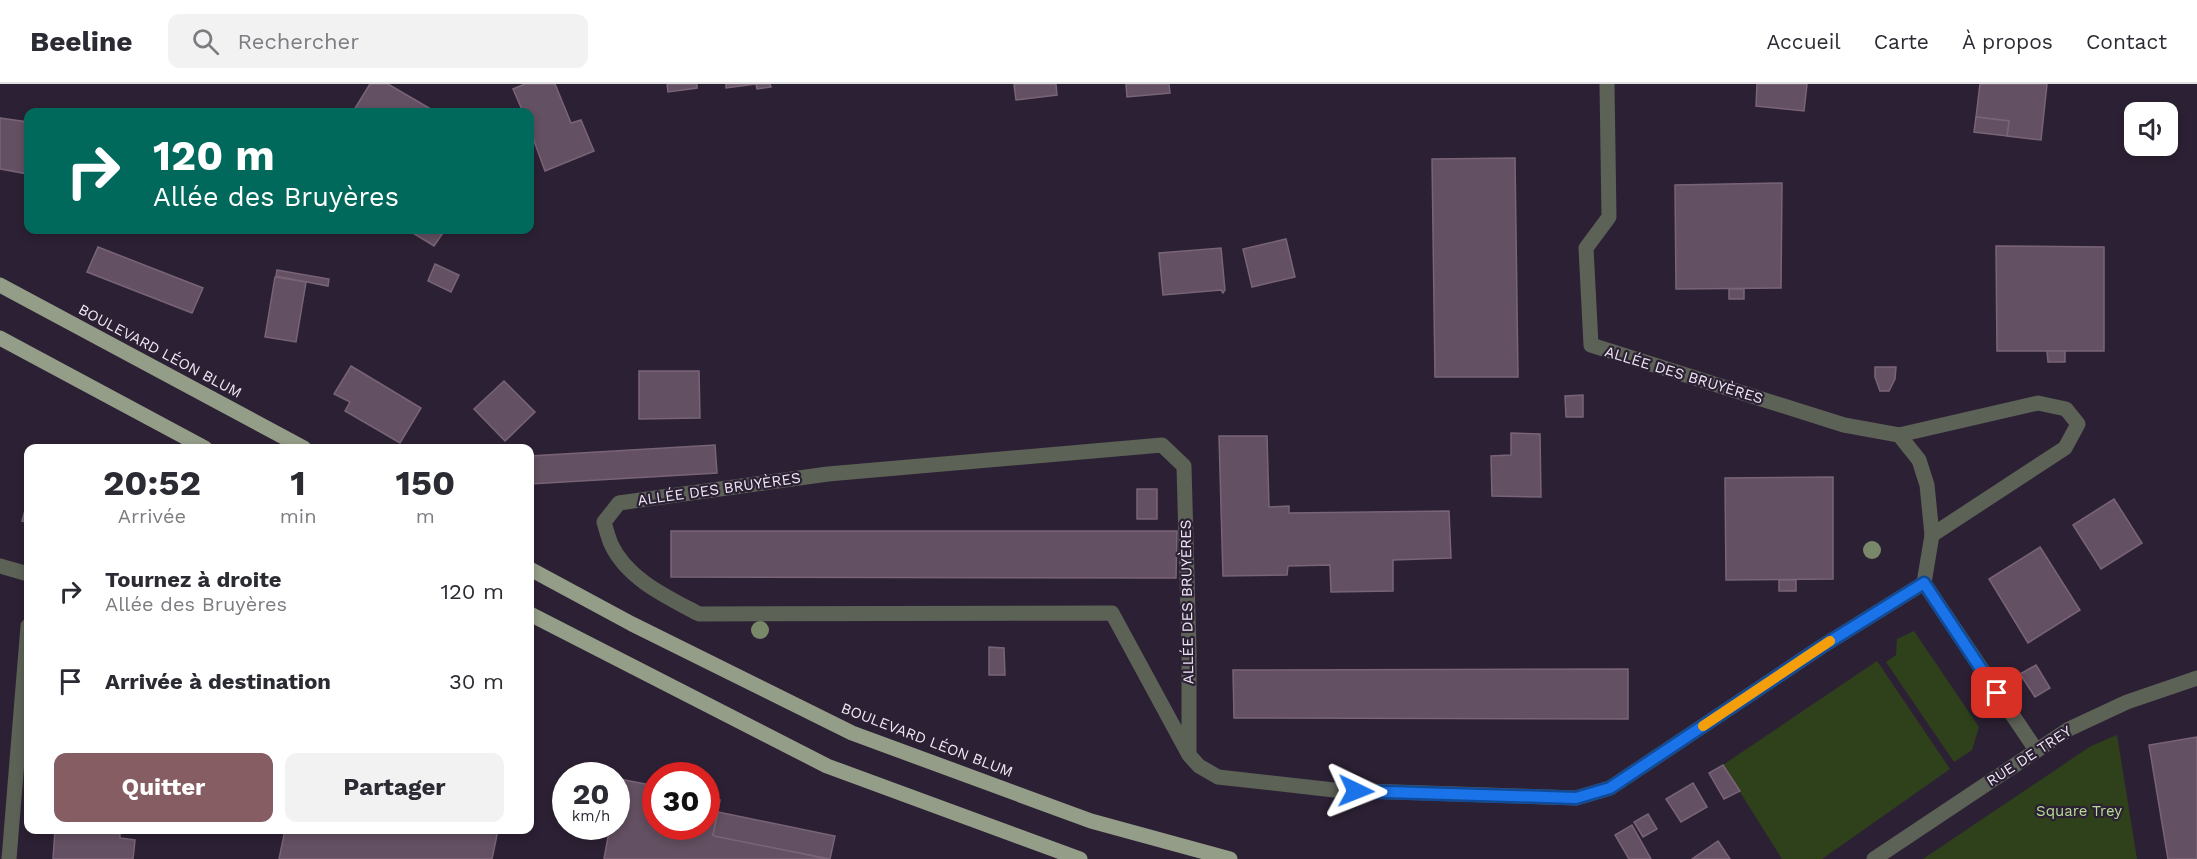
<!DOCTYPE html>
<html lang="fr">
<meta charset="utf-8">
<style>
:root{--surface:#fff;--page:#f2f2f3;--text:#2b2b33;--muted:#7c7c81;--line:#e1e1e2;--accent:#865d62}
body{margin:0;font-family:"Work Sans",sans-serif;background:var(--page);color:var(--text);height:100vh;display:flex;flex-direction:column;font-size:22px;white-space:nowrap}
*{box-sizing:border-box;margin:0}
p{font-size:20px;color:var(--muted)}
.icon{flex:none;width:33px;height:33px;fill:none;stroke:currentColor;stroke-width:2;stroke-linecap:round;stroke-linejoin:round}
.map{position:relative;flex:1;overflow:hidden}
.sheet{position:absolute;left:24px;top:360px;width:510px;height:390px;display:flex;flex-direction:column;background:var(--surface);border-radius:12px;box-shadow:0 3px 9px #0003}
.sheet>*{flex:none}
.hud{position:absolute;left:24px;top:24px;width:510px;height:126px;border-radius:12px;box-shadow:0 3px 9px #0003;background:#00695c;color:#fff;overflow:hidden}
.buttons{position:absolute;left:2124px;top:18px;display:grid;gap:12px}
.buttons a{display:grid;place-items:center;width:54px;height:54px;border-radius:12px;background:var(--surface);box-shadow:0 3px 9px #0003;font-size:30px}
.speed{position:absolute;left:552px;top:678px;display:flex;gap:12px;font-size:30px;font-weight:700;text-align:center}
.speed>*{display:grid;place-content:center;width:78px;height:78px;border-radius:50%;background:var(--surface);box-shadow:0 3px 9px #0003;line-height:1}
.speed small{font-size:15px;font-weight:400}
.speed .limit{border:9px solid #d22;background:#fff;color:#111}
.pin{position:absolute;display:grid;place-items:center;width:51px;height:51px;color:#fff;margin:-26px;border-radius:12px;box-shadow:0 3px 9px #0006}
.me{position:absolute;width:66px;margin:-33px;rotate:92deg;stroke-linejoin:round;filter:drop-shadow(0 0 4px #0008)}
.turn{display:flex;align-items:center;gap:21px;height:126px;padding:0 30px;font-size:27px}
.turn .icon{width:78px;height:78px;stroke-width:2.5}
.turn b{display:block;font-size:42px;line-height:51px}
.eta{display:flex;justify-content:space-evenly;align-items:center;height:102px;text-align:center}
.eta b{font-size:36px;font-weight:700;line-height:42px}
.primary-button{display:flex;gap:12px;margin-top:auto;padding:12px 30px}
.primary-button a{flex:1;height:69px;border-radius:12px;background:var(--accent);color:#fff;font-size:24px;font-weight:700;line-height:69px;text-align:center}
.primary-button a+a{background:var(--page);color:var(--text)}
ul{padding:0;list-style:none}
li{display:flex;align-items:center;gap:18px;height:90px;padding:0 30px}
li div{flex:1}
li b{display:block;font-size:22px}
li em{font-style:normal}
header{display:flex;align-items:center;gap:36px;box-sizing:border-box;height:84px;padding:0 30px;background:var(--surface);border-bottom:2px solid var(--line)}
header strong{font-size:28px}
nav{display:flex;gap:33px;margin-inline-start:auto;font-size:21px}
.search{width:420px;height:54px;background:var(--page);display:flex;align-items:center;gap:15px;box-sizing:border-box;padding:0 21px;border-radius:12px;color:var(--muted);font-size:22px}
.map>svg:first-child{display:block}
.green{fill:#2f411b}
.building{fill:#635062;stroke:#796477;stroke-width:1.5}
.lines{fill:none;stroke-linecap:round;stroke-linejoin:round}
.minor{stroke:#5d6257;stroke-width:15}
.primary{stroke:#949d87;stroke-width:15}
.tree{fill:#798869}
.route-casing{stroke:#114b97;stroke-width:15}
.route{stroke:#1a73e8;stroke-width:10}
.slow{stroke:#f59e0b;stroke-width:10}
.labels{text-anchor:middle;stroke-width:4.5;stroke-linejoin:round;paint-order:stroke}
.street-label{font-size:15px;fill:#efe7f4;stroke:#2c2134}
.park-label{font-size:15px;fill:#b8dc94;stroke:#2c2134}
</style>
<header>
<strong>Beeline</strong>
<div class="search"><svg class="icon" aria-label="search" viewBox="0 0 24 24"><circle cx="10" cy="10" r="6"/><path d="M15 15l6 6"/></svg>Rechercher</div>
<nav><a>Accueil</a><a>Carte</a><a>À propos</a><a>Contact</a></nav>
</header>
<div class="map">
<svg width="2197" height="775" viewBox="0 0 2197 775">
<rect width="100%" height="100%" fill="#2c2134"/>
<g class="green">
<path d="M1914 547 1979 643 1972 666 1954 678 1886 578 1896 571 1897 555Z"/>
<path d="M1877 577 1950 685 1822 775H1782L1723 681Z"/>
<path d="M2117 651 2137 775H1923L2091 662Z"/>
</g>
<g class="building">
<path d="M370 0H388L436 28H358L354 26Z"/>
<path d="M525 0H555L571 39 581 36 594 67 545 87 530 46V28H523L513 5Z"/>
<path d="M667 0H697V4L668 8Z"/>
<path d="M726 0H770L771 3 757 5 756 0 726 4Z"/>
<path d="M1014 0H1056L1057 11 1016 16Z"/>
<path d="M1126 0H1169L1170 9 1127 13Z"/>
<path d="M1757 0H1807L1804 27 1756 22Z"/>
<path d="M1980 0H2047L2041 56 2007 52 2009 37 1976 33Z"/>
<path d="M311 26V28H277Z"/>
<path d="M1976 33 2009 37 2007 52 1974 48Z"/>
<path d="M0 34 28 38V90L0 85Z"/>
<path d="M1515 74 1518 293H1435L1432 75Z"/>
<path d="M1782 99 1781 204 1676 205 1675 101Z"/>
<path d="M408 146H445L434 162Z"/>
<path d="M1286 155 1295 193 1252 203 1243 165Z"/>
<path d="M1996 162 2104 163V267H1997Z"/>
<path d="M98 163 203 204 192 229 87 188Z"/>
<path d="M1221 164 1225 206 1223 209 1221 206 1163 211 1159 169Z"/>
<path d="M435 180 459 191 451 208 428 197Z"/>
<path d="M277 186 329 195 328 202 276 192Z"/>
<path d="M275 193 306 198 296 258 265 253Z"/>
<rect x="1729" y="205" width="15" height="10"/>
<path d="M2047 267H2065V278H2048Z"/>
<path d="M351 282 421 324 400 359 345 327 350 318 334 310Z"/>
<path d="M1875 283H1896L1895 295 1889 307H1880L1875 293Z"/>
<path d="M639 287H699L700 334 639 335Z"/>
<path d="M504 297 535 328 505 357 474 325Z"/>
<path d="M1583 311V333H1566L1565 312Z"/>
<path d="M1511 349 1540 350 1541 413 1492 412 1491 372 1511 371Z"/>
<path d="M1219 352H1267L1269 423 1289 422V429L1449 427 1451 474 1393 476V507L1331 508 1330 481 1288 482 1287 491 1223 492Z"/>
<path d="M715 361 717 389 530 400V372Z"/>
<path d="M1833 393V495L1726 496 1725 394Z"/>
<rect x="1137" y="405" width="20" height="30"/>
<path d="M28 415V439L22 437Z"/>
<path d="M2114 415 2142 459 2101 485 2073 441Z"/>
<path d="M671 447H1177L1176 494 671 493Z"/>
<path d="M2040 463 2080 526 2028 559 1989 495Z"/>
<rect x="1779" y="496" width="17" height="11"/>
<path d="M989 563 1004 564 1005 591H989Z"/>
<path d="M2036 581 2050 604 2035 613 2020 590Z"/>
<path d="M1628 585V635L1234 634 1233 586Z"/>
<path d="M2197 653V775H2168L2149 661Z"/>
<path d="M1723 681 1740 707 1724 715 1709 689Z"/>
<path d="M620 695 656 702V742H706V713L720 716 713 751 827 775H604L610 742H616V712Z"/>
<path d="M1693 699 1707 723 1681 738 1666 715Z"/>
<path d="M718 728 835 752 830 775 714 752 713 751Z"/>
<path d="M1648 730 1657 745 1643 753 1634 738Z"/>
<path d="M1632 741 1651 775H1629L1615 751Z"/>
<path d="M55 746 120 750V754L135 756 133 775H53Z"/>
<path d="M285 746H498L492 775H279Z"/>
<path d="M1718 757 1730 775H1692Z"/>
</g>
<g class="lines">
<g class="minor">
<path d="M1607 0 1609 133 1586 164 1591 261 1844 341 1899 351 1919 376 1927 401 1932 451 1924 499 2036 666"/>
<path d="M1899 351 2038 319 2066 325 2078 340 2065 364 1932 451"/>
<path d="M0 482 28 490"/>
<path d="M1189 671 1112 529 699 530C667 513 627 495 611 460 608 453 606 445 604 438L619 419 828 390 1162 361 1184 382 1189 566V671L1199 682 1218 693 1334 706 1576 714 1610 704 1821 563 1924 499"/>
<path d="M9 775 28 542"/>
<path d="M1874 775 2069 645 2127 618 2197 594"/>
</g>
<g class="primary">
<path d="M0 201 304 364"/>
<path d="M0 254 205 364"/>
<path d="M530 485 632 540 852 649 1091 737 1230 775"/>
<path d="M530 530 827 682 1080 775"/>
</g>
</g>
<g class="tree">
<circle cx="1872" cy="466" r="9"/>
<circle cx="760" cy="546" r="9"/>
</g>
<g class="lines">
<g class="route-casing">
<path id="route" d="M1356 707 1576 714 1610 704 1821 563 1924 499 1997 609"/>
</g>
<use href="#route" class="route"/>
<path class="slow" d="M1703 642 1830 557"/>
</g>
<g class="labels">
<g class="street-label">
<text transform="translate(160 267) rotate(28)" y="5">BOULEVARD LÉON BLUM</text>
<text transform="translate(1684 291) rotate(17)" y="5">ALLÉE DES BRUYÈRES</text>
<text transform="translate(719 405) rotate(-8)" y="5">ALLÉE DES BRUYÈRES</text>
<text transform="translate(1187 518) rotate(-91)" y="5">ALLÉE DES BRUYÈRES</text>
<text transform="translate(927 656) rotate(21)" y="5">BOULEVARD LÉON BLUM</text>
<text transform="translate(2029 672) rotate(-33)" y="5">RUE DE TREY</text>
</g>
<g class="park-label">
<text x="2079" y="732">Square Trey</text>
</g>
</g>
</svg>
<div class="buttons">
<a><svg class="icon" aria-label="sound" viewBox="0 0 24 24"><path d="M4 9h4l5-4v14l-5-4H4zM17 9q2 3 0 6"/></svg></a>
</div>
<div class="speed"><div>20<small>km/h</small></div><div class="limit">30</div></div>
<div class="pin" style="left:1997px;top:609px;background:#d93025"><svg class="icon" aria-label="arrive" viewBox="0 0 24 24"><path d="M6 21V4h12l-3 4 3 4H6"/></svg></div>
<svg class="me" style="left:1356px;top:707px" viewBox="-20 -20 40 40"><path d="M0-17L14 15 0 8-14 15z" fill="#1a73e8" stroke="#fff" stroke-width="4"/></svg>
<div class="hud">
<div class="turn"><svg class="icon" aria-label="right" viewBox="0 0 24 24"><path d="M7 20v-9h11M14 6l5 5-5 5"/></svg><div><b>120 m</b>Allée des Bruyères</div></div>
</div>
<section class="sheet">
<div class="eta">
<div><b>20:52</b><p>Arrivée</p></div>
<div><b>1</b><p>min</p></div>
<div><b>150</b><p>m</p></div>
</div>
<ul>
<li><svg class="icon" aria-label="right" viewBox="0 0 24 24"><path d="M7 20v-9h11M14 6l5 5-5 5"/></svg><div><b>Tournez à droite</b><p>Allée des Bruyères</p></div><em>120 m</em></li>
<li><svg class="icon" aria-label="arrive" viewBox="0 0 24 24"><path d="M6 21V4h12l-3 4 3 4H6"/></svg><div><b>Arrivée à destination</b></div><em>30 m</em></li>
</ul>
<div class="primary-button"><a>Quitter</a><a>Partager</a></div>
</section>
</div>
